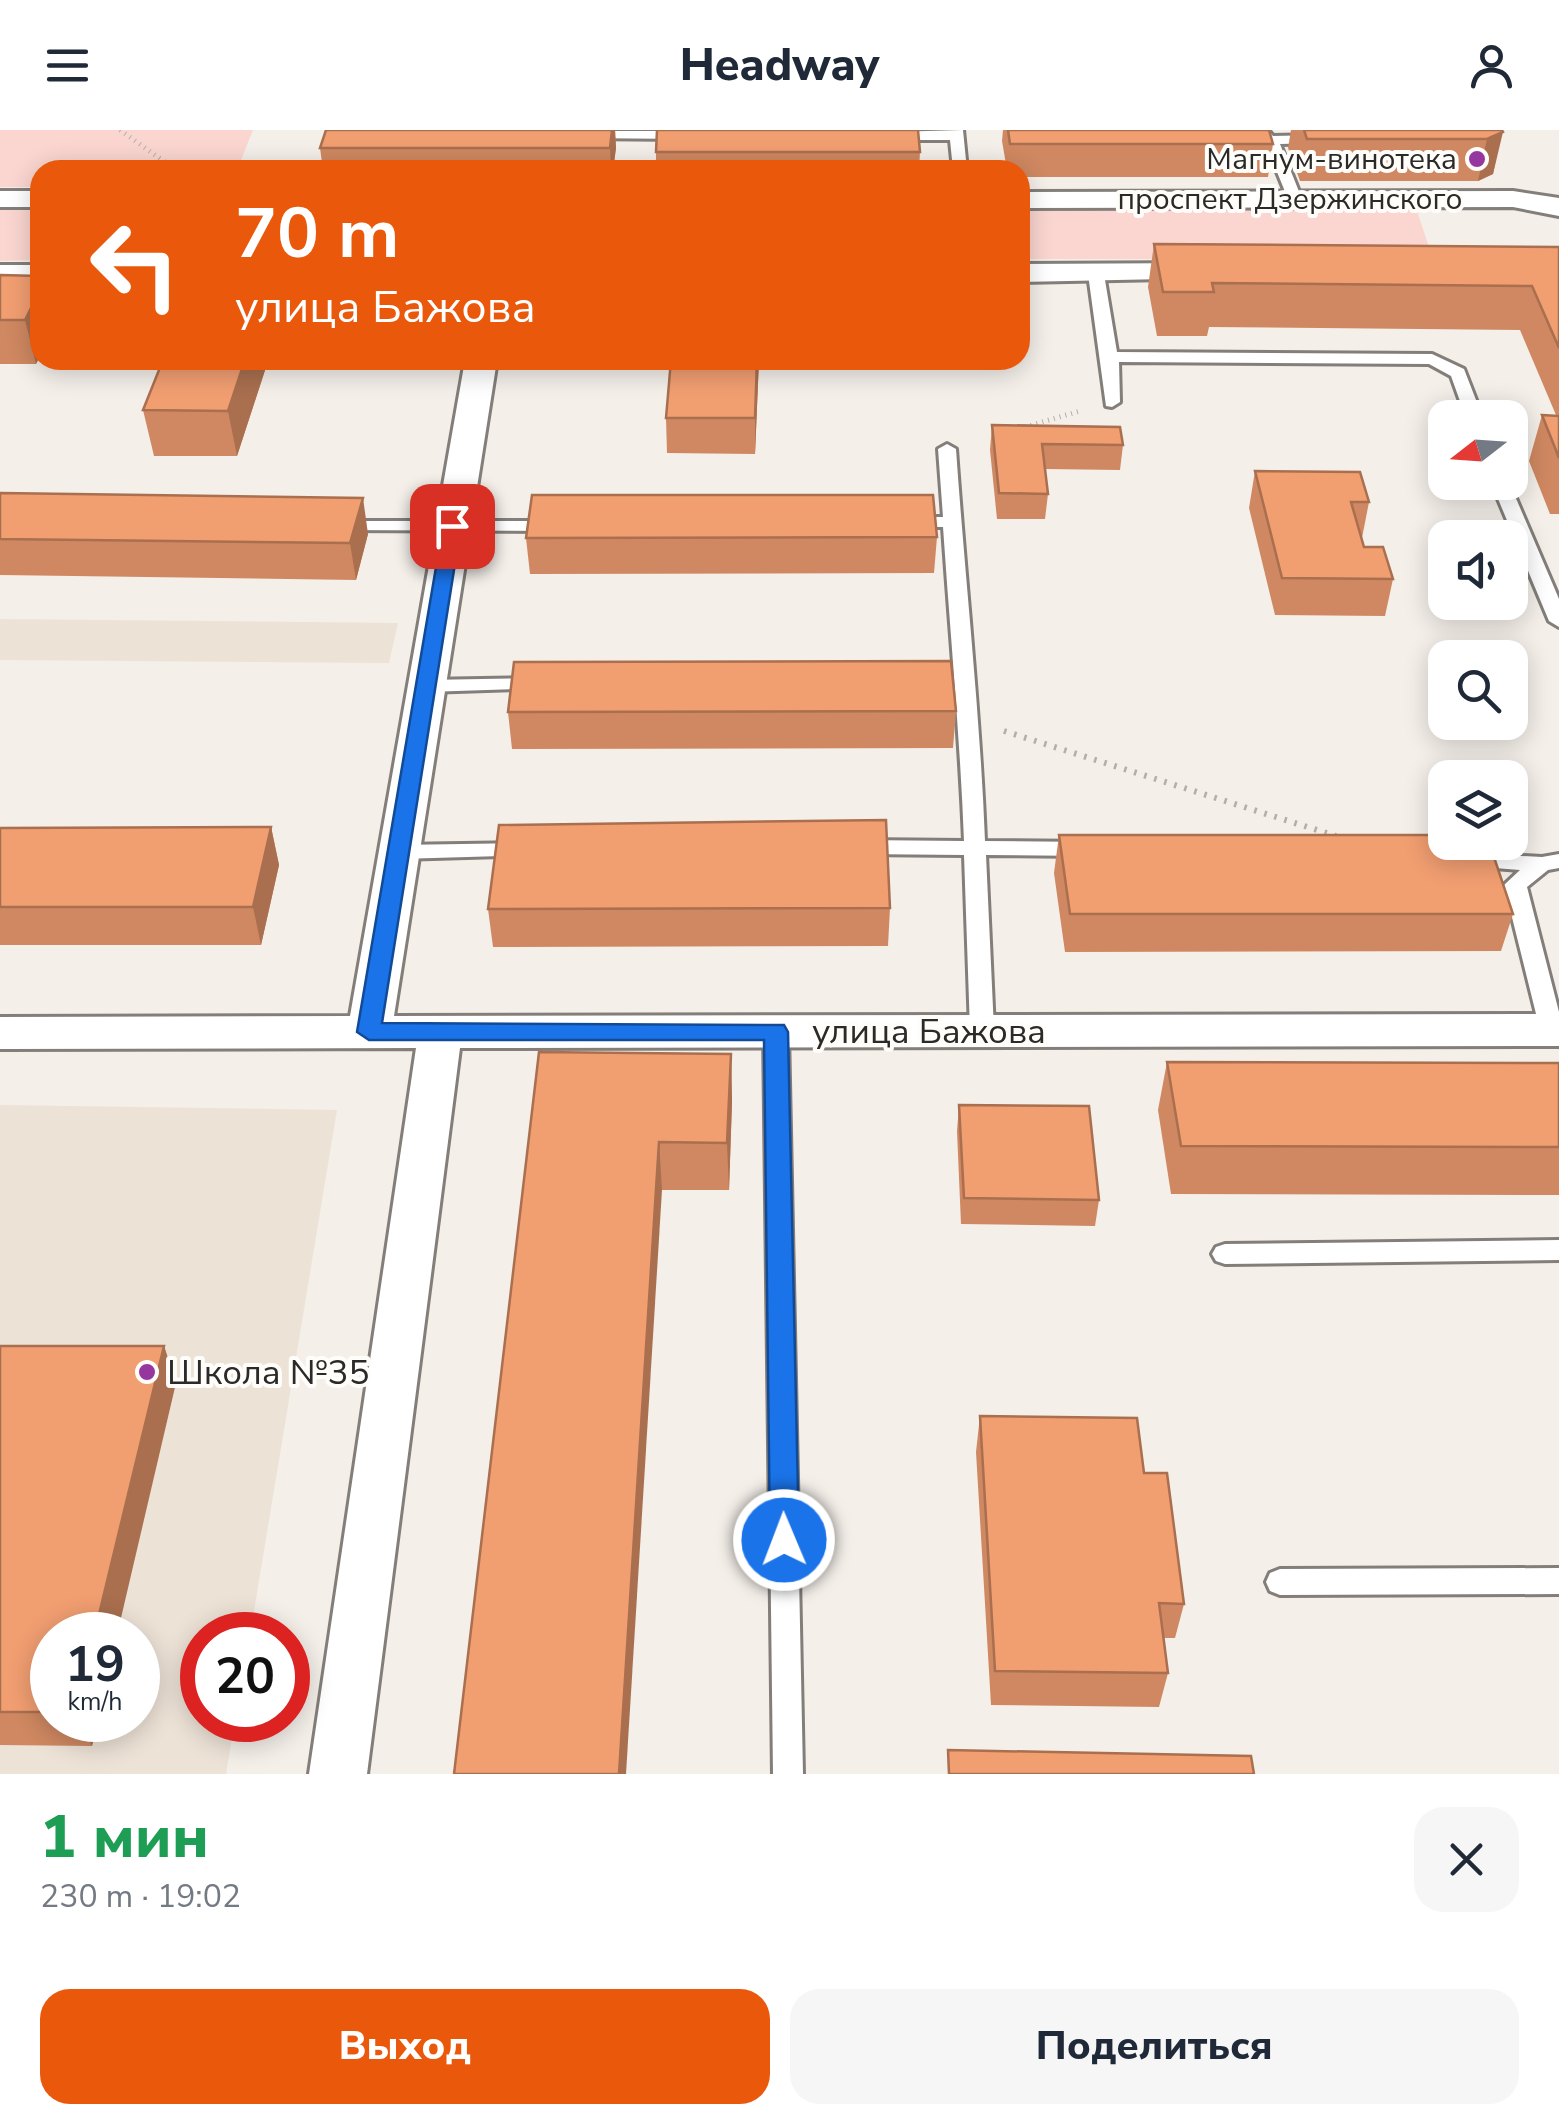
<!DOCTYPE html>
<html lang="ru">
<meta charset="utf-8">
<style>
:root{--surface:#fff;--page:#f6f6f7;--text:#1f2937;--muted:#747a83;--accent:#ea580c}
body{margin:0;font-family:"Nunito Sans",sans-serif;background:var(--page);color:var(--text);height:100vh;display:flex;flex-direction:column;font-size:38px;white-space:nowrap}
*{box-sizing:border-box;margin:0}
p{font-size:32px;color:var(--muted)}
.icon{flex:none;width:55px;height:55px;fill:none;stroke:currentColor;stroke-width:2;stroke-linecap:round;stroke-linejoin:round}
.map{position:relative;height:1644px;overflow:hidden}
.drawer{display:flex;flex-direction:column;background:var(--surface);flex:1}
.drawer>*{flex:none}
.banner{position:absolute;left:30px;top:30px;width:1000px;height:210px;border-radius:30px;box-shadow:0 5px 25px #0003;background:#ea580c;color:#fff;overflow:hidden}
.needle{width:65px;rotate:253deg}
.fabs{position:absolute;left:1428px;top:270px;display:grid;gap:20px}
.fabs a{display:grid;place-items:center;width:100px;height:100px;border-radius:20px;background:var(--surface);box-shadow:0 5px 25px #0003;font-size:50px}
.speed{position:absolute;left:30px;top:1482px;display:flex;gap:20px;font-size:50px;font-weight:700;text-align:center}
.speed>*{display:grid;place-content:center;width:130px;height:130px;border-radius:50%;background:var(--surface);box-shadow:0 5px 25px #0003;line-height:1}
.speed small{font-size:25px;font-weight:400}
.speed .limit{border:15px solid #d22;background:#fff;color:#111}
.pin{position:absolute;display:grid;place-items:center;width:85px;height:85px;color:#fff;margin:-42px;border-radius:20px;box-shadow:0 5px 15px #0006}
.me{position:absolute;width:110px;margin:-55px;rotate:359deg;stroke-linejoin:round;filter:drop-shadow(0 0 8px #0008)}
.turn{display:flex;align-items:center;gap:35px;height:210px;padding:0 40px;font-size:45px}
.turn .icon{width:130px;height:130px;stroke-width:2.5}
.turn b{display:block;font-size:70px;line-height:85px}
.round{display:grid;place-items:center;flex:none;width:105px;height:105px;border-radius:30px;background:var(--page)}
.head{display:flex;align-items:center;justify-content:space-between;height:170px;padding:0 40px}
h1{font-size:60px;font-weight:800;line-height:75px;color:#1e9e55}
.button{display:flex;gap:20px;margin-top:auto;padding:20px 40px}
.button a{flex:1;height:115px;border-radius:30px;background:var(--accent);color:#fff;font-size:40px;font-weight:800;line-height:115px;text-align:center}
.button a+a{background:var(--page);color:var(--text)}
header{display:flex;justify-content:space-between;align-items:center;height:130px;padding:0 40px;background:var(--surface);font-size:45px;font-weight:800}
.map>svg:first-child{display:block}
.built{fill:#ede2d6;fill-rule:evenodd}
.green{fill:#fbd6d0}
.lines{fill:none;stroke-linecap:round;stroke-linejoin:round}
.lane-casing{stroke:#837e79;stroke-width:6}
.street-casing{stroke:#837e79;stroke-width:6}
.path-far1{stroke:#b2aea9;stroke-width:5;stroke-dasharray:1 5;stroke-linecap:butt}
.path{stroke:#b2aea9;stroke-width:6;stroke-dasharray:2.5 8;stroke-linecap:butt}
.lane{fill:#fff;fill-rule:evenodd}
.street{fill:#fff;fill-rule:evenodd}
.wall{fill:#cf8861}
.shaded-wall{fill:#a96f4f}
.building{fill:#f19e71;stroke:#a96f4f;stroke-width:2.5}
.route{fill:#1a73e8;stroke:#114b97;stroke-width:2.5}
.poi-dot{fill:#9637a0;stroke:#fffdfa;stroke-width:4}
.labels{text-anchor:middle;stroke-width:8;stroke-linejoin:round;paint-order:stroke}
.far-poi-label{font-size:30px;fill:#2c2a28;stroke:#fffdfa;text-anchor:end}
.far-street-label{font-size:30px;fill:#2c2a28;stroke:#fffdfa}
.street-label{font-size:35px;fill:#2c2a28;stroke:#fffdfa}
.poi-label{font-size:35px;fill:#2c2a28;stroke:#fffdfa;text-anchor:start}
</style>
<header><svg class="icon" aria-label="menu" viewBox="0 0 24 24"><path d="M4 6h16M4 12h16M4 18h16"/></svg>Headway<svg class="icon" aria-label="person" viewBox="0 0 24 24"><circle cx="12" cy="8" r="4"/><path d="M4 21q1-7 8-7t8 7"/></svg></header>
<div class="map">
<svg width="1559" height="1644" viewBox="0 0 1559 1644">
<rect width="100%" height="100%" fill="#f4efe9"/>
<g class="built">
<path d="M0 489 398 493 389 533 0 530Z"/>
<path d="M0 975 337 980 250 1505H202V1590H235L226 1644H0ZM52 1505H138V1590H52Z"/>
</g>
<g class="green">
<path d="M0 0H253L237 40H40V57H0Z"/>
<path d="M1416 78 1433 129H1020V79Z"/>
<path d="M0 80H40V130L0 131Z"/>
</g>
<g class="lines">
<g class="lane-casing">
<g id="lane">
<path d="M963 0 967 40H953L950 10H892L885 6 892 2Z"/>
<path d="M1256 0H1268L1273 6 1319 5 1326 9 1319 13 1280 14 1302 69 1300 72 1288 69 1266 15Z"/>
<path d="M587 1H685L692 5 685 9 582 8 580 5Z"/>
<path d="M1096 139 1104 144 1117 222 1432 224 1464 239 1483 288H1466L1451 246 1429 234 1119 232 1120 272 1112 277 1106 276 1088 144Z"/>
<path d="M947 314 956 319C965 450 980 580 985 711L1088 712 1099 719 1088 726 986 725 994 900 990 906H974L970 900 964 725 860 724 849 717 860 710 964 711C960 606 950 502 943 397H908L899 392 908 387H943L938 319Z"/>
<path d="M1491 352H1509L1559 469V497L1549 491Z"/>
<path d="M338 391H556L565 396 556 401 332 400 329 396Z"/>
<path d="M540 548 547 550 550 554 547 558 426 562 416 556 426 550Z"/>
<path d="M523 713 531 715 534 720 531 725 399 729 388 722 399 715Z"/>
<path d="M1465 723 1542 727 1559 724V738L1548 740 1527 757 1559 882V906H1544L1540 900 1504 755 1520 740 1457 735 1454 730 1457 725Z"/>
<path d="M776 892 784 895 788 901 803 1644H773L764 901 768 895Z"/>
<path d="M1559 1110V1130L1225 1134 1216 1131 1212 1124 1216 1117 1225 1114Z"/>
<path d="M1559 1438V1464L1280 1465 1270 1461 1266 1452 1270 1443 1280 1439Z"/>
</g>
</g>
<g class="street-casing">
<g id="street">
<rect x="0" y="61" width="40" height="16"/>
<path d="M1513 61 1559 68V86L1513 77 1020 78V62Z"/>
<path d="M1204 133 1214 136 1219 142 1214 148 1020 152V134Z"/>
<rect x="0" y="135" width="40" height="18"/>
<path d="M465 230H497L394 886 1559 884V916L460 918 367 1644H309L416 918 0 919V887L350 886Z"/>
</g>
</g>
<g class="path-far1">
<path d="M120 0 176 40"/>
<path d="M1025 297 1080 281"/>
</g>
<path class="path" d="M1004 601 1336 706"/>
<use href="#lane" class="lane"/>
<use href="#street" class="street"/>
</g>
<g class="wall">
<path d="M326 0H615L616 18 613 40H323L320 18Z"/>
<path d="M1003 0H1269L1273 14 1268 47H1020V40H1007L1002 11Z"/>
<path d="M1291 0H1502L1493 44 1478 51H1300L1288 18Z"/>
<path d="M656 22H920L919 40H656Z"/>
<path d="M1154 114 1559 117V384H1550L1529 331 1542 285H1556L1520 200 1209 197 1207 206H1157L1148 157Z"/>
<path d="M0 145 40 146V226L36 234H0Z"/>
<path d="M163 230H281L268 231 237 326H154L143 280Z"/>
<path d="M759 230 755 324 667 323 666 288Z"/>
<path d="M992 295 1123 315 1120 340 1045 339 1048 364 1045 389H997L990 320Z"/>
<path d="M1255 341 1369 372 1362 408 1364 417 1393 449 1385 486 1275 485 1249 378Z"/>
<path d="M0 363 368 404 356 450 0 445Z"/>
<path d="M937 407 934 443 530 444 526 408Z"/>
<path d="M956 581 953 618 512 619 508 582Z"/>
<path d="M271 697 279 735 261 815H0V698Z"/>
<path d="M1059 705 1513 784 1501 821 1065 822 1054 743Z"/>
<path d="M890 778 888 816 493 817 488 779Z"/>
<path d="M539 922 731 924 732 972 729 1060H662Z"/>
<path d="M1167 932 1559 933V1065L1171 1064 1158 980Z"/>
<path d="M959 975 1099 1070 1095 1096 961 1094 957 1001Z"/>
<path d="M0 1216H164L176 1253 52 1505V1590H98L92 1616 0 1615Z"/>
<path d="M980 1286 1144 1343 1184 1474 1175 1508H1163L1168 1543 1159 1577 991 1575 976 1322Z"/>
</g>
<g class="shaded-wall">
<path d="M612 0H615L616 18 613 40H611L610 18Z"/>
<path d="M1503 2 1493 44 1478 51 1487 9Z"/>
<path d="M40 160V226L36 234 25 190Z"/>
<path d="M245 230 268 231 237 326 228 281Z"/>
<path d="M757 230H759L755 324V288Z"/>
<path d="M363 368 368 404 356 450 350 413Z"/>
<path d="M271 697 279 735 261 815 253 777Z"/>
<path d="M731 924 732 972 729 1060 727 1013Z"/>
<path d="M659 1012 662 1060 626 1644H619Z"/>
<path d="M164 1216 176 1253 117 1505H94Z"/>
<path d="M79 1590H98L92 1616Z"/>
</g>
<g class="building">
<path d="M326 0H612L610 18H320Z"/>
<path d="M657 0H918L920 22H656Z"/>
<path d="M1008 0H1269L1273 14H1010Z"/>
<path d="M1304 0H1502L1503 2 1487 9H1307Z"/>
<path d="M1154 114 1559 117V218L1532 156 1212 153 1214 162H1163Z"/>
<path d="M0 145 40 146V160L25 190H0Z"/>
<path d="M163 230H245L228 281 143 280Z"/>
<path d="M671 230H757L755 288H666Z"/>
<path d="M1542 285 1559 286V328Z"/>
<path d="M992 295 1120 297 1123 315 1042 314 1048 364 999 363Z"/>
<path d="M1255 341 1360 342 1369 372H1351L1364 417H1383L1393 449 1282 448Z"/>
<path d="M0 363 363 368 350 413 0 409Z"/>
<path d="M532 365H933L937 407 526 408Z"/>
<path d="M951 531 956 581 508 582 514 532Z"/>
<path d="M886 690 890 778 488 779 499 695Z"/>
<path d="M271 697 253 777H0V698Z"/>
<path d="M1059 705H1445V712H1489L1513 784H1070Z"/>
<path d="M539 922 731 924 727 1013 659 1012 619 1644H454Z"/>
<path d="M1167 932 1559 933V1017L1181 1016Z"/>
<path d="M959 975 1089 976 1099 1070 964 1068Z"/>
<path d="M0 1216H164L94 1505H52V1582H0Z"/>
<path d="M980 1286 1137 1288 1144 1343H1167L1184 1474 1159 1473 1168 1543 995 1541Z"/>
<path d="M948 1620 1251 1626 1254 1644H949Z"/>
</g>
<path class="route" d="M452 391 461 396 382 893 784 895 788 902 799 1410 794 1419 784 1422 774 1419 770 1410 764 910H369L357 902 443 396Z"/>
<g class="poi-dot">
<circle cx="1477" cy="29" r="10"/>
<circle cx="147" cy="1242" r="10"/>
</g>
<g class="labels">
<g class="far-poi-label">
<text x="1457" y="39">Магнум-винотека</text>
</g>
<g class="far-street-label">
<text x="1290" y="79">проспект Дзержинского</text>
</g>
<g class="street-label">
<text x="929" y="913">улица Бажова</text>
</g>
<g class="poi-label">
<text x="167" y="1254">Школа №35</text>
</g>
</g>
</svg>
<div class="fabs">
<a><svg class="needle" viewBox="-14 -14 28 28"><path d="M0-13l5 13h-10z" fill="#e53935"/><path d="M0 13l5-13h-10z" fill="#747a83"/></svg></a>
<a><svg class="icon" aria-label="sound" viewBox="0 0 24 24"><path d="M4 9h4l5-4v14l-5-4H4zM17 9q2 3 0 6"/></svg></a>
<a><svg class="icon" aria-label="search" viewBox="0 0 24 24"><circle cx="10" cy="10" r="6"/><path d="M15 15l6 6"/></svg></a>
<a><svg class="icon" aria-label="layers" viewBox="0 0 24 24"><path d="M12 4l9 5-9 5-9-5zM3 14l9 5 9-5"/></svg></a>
</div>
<div class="speed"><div>19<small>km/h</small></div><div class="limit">20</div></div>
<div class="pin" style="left:452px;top:396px;background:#d93025"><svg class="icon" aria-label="arrive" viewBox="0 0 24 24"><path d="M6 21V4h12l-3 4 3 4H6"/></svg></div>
<svg class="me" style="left:784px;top:1410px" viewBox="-20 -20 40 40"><circle r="17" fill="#1a73e8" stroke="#fff" stroke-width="3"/><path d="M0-11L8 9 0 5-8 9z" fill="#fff"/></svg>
<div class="banner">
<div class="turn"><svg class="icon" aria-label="left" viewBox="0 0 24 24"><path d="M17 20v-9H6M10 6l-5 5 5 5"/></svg><div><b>70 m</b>улица Бажова</div></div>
</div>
</div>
<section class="drawer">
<div class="head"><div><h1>1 мин</h1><p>230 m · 19:02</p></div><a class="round"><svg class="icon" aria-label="close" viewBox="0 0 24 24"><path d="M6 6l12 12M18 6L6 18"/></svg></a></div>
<div class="button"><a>Выход</a><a>Поделиться</a></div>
</section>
